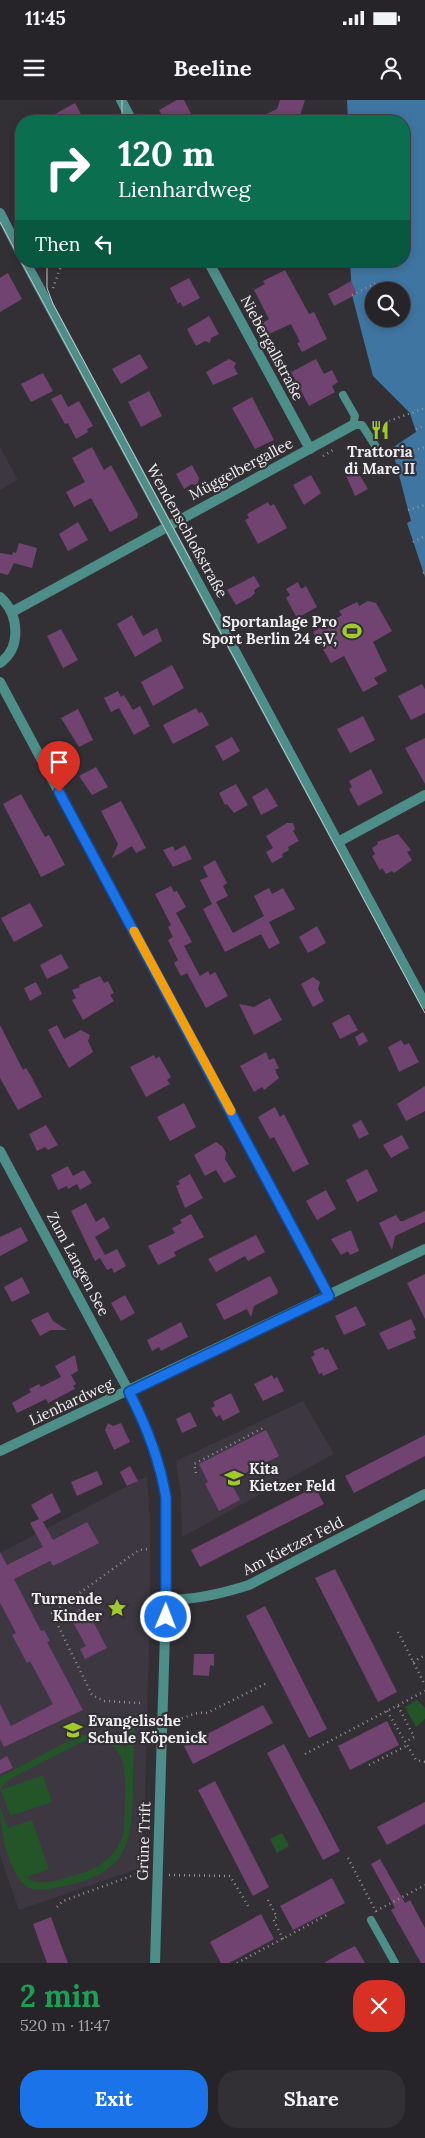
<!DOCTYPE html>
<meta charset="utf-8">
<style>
:root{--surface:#262428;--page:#323034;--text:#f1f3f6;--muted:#a4a4a8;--line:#424145;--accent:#1a73e8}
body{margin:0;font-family:Lora,serif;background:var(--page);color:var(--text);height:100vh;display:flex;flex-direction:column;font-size:19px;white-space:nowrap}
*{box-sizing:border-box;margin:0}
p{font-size:16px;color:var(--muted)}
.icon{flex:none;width:28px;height:28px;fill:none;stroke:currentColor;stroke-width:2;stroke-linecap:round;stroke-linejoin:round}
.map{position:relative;height:1863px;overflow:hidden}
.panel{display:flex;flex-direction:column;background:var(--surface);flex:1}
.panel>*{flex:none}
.guide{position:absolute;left:15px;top:15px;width:395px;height:152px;border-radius:20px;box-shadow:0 2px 8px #0003,0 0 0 1px var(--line);background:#0b6e4f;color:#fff;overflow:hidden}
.buttons{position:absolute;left:365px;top:182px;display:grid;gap:10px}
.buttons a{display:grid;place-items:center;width:45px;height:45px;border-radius:50%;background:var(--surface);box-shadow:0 2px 8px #0003,0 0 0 1px var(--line);font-size:25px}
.pin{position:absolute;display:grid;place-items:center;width:42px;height:42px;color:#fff;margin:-51px -21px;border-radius:50% 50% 50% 0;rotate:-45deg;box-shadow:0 0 5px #0007}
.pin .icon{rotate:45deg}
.me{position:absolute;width:55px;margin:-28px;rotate:1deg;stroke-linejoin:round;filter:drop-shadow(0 0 4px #0008)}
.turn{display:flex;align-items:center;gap:18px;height:105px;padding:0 20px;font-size:22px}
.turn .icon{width:65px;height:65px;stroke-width:2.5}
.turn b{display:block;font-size:35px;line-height:42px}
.then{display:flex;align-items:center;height:48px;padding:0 20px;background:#0003;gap:10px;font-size:19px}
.round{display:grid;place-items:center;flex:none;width:52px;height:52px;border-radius:20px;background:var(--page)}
.headline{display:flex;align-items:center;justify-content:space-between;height:85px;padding:0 20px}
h1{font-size:30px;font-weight:800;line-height:38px;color:#1e9e55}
.action{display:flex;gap:10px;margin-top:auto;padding:10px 20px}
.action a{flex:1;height:58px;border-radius:20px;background:var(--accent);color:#fff;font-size:20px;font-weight:800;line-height:58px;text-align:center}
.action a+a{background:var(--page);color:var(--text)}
.status{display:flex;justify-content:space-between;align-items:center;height:35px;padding:0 25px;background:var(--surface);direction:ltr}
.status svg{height:14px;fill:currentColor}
header{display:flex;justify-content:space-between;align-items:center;height:65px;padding:0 20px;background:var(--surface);font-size:22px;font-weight:800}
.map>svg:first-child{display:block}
.built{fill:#3d3741}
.green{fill:#235528}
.water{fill:#3f75a1;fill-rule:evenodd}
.building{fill:#714370}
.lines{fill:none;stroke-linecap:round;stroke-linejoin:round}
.path{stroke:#949296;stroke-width:2.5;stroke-dasharray:1 4;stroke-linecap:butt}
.lane{stroke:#4d8e89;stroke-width:8}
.street{stroke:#4d8e89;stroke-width:10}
.tram{stroke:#c6c3c7;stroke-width:1}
.route-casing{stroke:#114b97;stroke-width:12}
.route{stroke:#1a73e8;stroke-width:9}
.slow{stroke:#f59e0b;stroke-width:9}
.labels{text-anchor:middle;stroke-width:4.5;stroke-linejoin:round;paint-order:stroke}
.street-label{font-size:15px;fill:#efedf0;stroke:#333035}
.poi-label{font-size:15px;font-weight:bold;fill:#efedf0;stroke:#333035;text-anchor:end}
</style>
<div class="status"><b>11:45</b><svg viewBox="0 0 49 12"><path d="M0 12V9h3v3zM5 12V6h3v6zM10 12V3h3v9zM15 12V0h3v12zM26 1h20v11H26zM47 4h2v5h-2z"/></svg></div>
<header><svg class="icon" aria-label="menu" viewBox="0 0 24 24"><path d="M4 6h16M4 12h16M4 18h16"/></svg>Beeline<svg class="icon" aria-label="person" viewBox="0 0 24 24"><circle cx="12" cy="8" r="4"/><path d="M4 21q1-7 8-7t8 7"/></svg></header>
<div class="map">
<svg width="425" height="1863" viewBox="0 0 425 1863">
<rect width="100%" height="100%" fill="#333035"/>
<g class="built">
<path d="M0 347 18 380 0 390Z"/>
<path d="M303 1301 334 1354 182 1437 181 1395 176 1361Z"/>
<path d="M147 1376 150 1421V1505L143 1767 19 1810 0 1755V1453Z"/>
</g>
<g class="green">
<path d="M417 1600 425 1608V1619L416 1627 405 1607Z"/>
<path d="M127 1619H135C134 1644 133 1668 133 1692 131 1740 129 1768 77 1783 60 1787 46 1792 28 1788 8 1772 0 1731 0 1707L8 1728 32 1720 49 1769 27 1777 30 1780C44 1785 54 1781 68 1777 93 1771 114 1762 123 1735 125 1722 125 1709 125 1696 126 1665 124 1636 84 1641L8 1680 0 1690V1677L78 1636C97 1631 113 1633 126 1649Z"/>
<path d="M43 1675 52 1702 10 1716 1 1690Z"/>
<path d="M282 1733 289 1746 277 1753 270 1739Z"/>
</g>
<path class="water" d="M347 0H425V477L407 423 411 421 394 356 395 346 416 332 410 313 373 276 352 195 350 161H404V21H348ZM374 191H401V219H374Z"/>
<g class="building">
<path d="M177 0H184L191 14 177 21H165L159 10Z"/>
<path d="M280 0H305L298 21H252L277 9Z"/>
<path d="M75 3 83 18 77 21H42Z"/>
<path d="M285 170 309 214 314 212 327 239 302 252 297 243 300 242 291 224 269 234 263 223 269 219 254 190 265 184 263 181Z"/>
<path d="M8 173 22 199 0 212V178Z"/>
<path d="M189 178 200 198 183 207 180 202 178 204 170 188Z"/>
<path d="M351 181 357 194 334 206 328 194Z"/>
<path d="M209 216 219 234 211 238 210 243 205 241 196 246 187 229Z"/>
<path d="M140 254 148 268 121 284 112 269Z"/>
<path d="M229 259 236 263 234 267 238 274 213 285 206 272Z"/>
<path d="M316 259 324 274 332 270 338 282 332 286 335 292 309 306 291 272Z"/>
<path d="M43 273 53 291 31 302 21 284Z"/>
<path d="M149 291 162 316 141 327 128 302Z"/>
<path d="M61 294 68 307 79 301 93 326 87 329 88 332 76 339 68 323 65 324 51 299Z"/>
<path d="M252 297 274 340 255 349 232 308Z"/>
<path d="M92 347 104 370 111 365 138 414 137 418 110 432 91 398 74 407 66 392 85 382 72 358Z"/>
<path d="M192 365 199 378 197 386 192 384 184 389 176 374Z"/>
<path d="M354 366 368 389 355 396 344 371Z"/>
<path d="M311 375 321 393 304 405 293 385Z"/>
<path d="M268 402 270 406 274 404 287 428 258 444 245 420 249 418 247 414Z"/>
<path d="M78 422 88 440 68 451 59 434Z"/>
<path d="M19 443 37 448 32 468 14 463 8 475 0 473V453L12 455 13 452 16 453Z"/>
<path d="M254 476 260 486 254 490 255 493 251 497 236 505 227 490Z"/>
<path d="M298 482 301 489 306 486 317 507 297 518 286 498 290 495 286 489Z"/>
<path d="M368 501 376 503 392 531 373 542 387 571 374 578 378 584 363 592 344 556 331 563 313 532 342 515 339 511 357 502 359 506Z"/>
<path d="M132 515 143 536 157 528 162 541 135 557 117 524Z"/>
<path d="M61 529 78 560 63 568 47 536Z"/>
<path d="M172 565 184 588 153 606 141 582Z"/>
<path d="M422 584 425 589V613L411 620 398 596Z"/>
<path d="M118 591 121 597 124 595 133 610 140 606 150 626 134 635 119 608 111 612 104 598Z"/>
<path d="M196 608 199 613 202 612 209 625 173 644 163 625Z"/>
<path d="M78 609 93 640 79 647 61 618Z"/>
<path d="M363 616 375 640 350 653 337 629Z"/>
<path d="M232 637 240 651 223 661 215 646Z"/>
<path d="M425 638V684L405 648Z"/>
<path d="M96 667 108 687 92 695 79 676Z"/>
<path d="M371 669 383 693 358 706 349 689 352 687 349 681Z"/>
<path d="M236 684 248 705 234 713 227 704 225 705 219 693Z"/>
<path d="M267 688 278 706 261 715 252 697Z"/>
<path d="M21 694 45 737 49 735 65 765 41 777 3 704Z"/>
<path d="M121 701 146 748 136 753 132 746 112 758 118 744 101 711Z"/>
<path d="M287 723H293L295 729 293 731 299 741 288 747 289 750 282 754 283 757 272 763 266 752 273 748 266 736Z"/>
<path d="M398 734 411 750 407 752 412 760 394 773 392 771 386 774 382 768 380 770 372 756 375 754 372 748 378 744 377 742Z"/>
<path d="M185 745 192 759 173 767 163 750 173 746 175 751Z"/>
<path d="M215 760 227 783 223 786 228 796 216 802 233 833 264 816 254 796 269 788 272 794 283 788 295 809 269 822 280 843 269 849 261 834 225 852 203 809 212 804 200 780 208 777 203 767Z"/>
<path d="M171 786 174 792 177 791 186 807 176 813 192 842 184 846 200 876 208 871 210 875 215 872 228 896 206 908 187 873 181 876 174 863 178 860 168 840 173 837 168 827 171 825 155 794Z"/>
<path d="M30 803 43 826 14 842 1 818Z"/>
<path d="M317 826 326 843 308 853 299 837Z"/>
<path d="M61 854 69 868 47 879 40 865Z"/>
<path d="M100 876 104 883 108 881 114 893 110 895 114 901 83 920 72 900 76 898 72 890 80 887 79 885Z"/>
<path d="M313 877 320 882 318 889 324 901 313 907 301 884Z"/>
<path d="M36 882 42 894 30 901 24 888Z"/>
<path d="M270 898 282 920 254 935 239 904 254 907Z"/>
<path d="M349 914 358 930 340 939 332 923Z"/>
<path d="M0 925 23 970 26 968 31 976 42 997 18 1010 0 978Z"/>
<path d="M57 925 64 939 81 930 90 935 88 941 93 952 69 968 48 930Z"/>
<path d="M363 932 368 941 359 946 355 937Z"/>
<path d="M401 940 404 945 409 943 419 962 399 972 388 947Z"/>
<path d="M266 952 269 960 274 958 279 968 275 970 279 978 264 990 262 987 254 992 240 966Z"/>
<path d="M154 955 156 959 159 956 171 977 167 980 170 984 146 997 130 967Z"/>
<path d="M425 986V1011L406 1021 397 1004Z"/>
<path d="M184 1003 196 1027 170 1041 157 1017Z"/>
<path d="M275 1007 280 1017 284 1014 309 1064 293 1072 274 1037 270 1039 258 1017Z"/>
<path d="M361 1020 369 1034 359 1039 352 1025Z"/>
<path d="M46 1025 58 1045 48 1050 45 1047 37 1051 29 1034Z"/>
<path d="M402 1035 409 1048 391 1058 383 1045Z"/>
<path d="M216 1042 223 1047 226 1053 225 1059 236 1077 224 1083 216 1070 205 1076 194 1055Z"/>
<path d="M68 1066 73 1076 84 1070 92 1083 80 1090 77 1084 68 1089 67 1086 58 1090 51 1075Z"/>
<path d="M367 1069 378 1091 357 1102 346 1080Z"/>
<path d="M190 1074 203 1098 185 1108 176 1086 180 1084 178 1081Z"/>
<path d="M326 1090 336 1109 317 1120 306 1101Z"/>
<path d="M86 1103 96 1122 104 1117 110 1128 95 1137 105 1155 117 1149 126 1166 114 1173 112 1168 107 1170 100 1158 95 1161 71 1111Z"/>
<path d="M425 1111V1122L395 1136 392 1150 379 1123 396 1115 400 1121H403Z"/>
<path d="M191 1114 204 1137 174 1152 176 1156 158 1165 148 1146 175 1133 172 1128 182 1123 180 1120Z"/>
<path d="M21 1127 28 1141 0 1156V1137Z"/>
<path d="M351 1130 359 1151 350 1155 348 1151 341 1155 331 1139Z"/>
<path d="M256 1135 265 1152 248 1161 245 1156 216 1172 208 1159Z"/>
<path d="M425 1174V1219L407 1183Z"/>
<path d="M270 1176 278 1191 277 1194 254 1206 251 1217 247 1209 224 1220 216 1204Z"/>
<path d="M22 1177 30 1193 12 1202 4 1187Z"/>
<path d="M125 1195 135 1213 121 1221 111 1203Z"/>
<path d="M356 1206 366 1225 344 1235 335 1216Z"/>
<path d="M48 1212 53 1221 67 1230H51L40 1236 31 1220Z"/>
<path d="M411 1219 416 1230 413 1231 416 1238 388 1250 379 1233Z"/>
<path d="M181 1222 188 1237 161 1251 159 1247 152 1251 147 1240Z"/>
<path d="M323 1247 325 1250 328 1249 338 1269 323 1276 322 1273 319 1274 311 1257 315 1255 313 1251Z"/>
<path d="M75 1255 78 1271 71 1275 76 1284 73 1286 75 1289 48 1303 46 1299 17 1313 12 1303 31 1292 29 1289 39 1284 41 1287 61 1277 55 1266Z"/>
<path d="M272 1275 274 1279 277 1277 284 1291 263 1301 254 1284Z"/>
<path d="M231 1293 240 1312 223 1321 220 1315 216 1317 211 1308 215 1306 213 1302Z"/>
<path d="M190 1312 197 1326 182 1333 176 1319Z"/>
<path d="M108 1323 113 1326 121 1323 130 1342 114 1350 105 1330Z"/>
<path d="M266 1330 279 1356 230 1381 240 1400 219 1411 205 1384 208 1382 199 1364Z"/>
<path d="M425 1335V1356L354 1393 345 1376Z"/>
<path d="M130 1366 138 1381 127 1386 120 1372Z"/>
<path d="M97 1371 103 1384 77 1396 71 1382Z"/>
<path d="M315 1387 324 1404 200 1467 191 1450Z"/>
<path d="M52 1393 61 1412 43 1422 53 1440 87 1422 99 1443 53 1466 50 1461 14 1479 41 1531 44 1530 50 1541 47 1542 83 1610 4 1647 0 1639V1604L11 1626 53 1604 30 1561 27 1563 12 1535 16 1533 0 1503V1452L7 1465 43 1447 30 1423 39 1419 31 1405Z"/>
<path d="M335 1469 397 1592 378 1602 315 1478Z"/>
<path d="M85 1506 107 1548 85 1559 80 1549 86 1546 69 1515Z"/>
<path d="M265 1506 327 1629 309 1638 246 1516Z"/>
<path d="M194 1554H214V1566L210 1565 209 1576 193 1575Z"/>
<path d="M263 1605 273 1623 193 1664 184 1646Z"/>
<path d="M387 1621 399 1645 350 1670 338 1646Z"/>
<path d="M284 1644 340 1751 323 1760 267 1653Z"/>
<path d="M7 1656 13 1668 0 1674V1660Z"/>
<path d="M215 1681 269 1787 253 1796 198 1690Z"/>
<path d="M425 1702V1724L387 1745 377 1727Z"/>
<path d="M380 1759 405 1803 410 1800 425 1828V1863H421L391 1810 395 1808 371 1764Z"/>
<path d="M332 1778 345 1803 293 1830 280 1806Z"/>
<path d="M261 1814 274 1839 229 1863H221L210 1842Z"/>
<path d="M51 1817 61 1845 68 1863H47L33 1824Z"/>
<path d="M355 1846 365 1863H324L341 1853Z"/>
</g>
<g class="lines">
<g class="path">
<path d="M53 188 63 161"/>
<path d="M352 195 376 183"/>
<path d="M375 326 425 308"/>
<path d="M416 329 425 326"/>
<path d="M323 356 333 350"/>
<path d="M394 356 425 347"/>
<path d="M408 410 425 405"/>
<path d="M413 442 425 436"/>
<path d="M423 473 425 472"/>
<path d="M196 1373 194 1364 263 1328"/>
<path d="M398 1532 425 1585"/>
<path d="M413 1562 425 1555"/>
<path d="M140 1603 104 1601 92 1595 52 1513 139 1450 150 1449"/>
<path d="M398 1606 414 1637 405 1642"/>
<path d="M387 1611 416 1660 425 1662"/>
<path d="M172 1620C185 1620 193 1611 207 1613L267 1583"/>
<path d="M305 1654 425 1591"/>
<path d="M369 1665 408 1645"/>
<path d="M348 1758 376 1812"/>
<path d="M169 1775 230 1776 250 1809"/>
<path d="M268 1800 277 1817 273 1819 283 1839"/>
<path d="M57 1807 63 1801 148 1770"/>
<path d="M376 1811 425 1785"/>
<path d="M237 1863 327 1815"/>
</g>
<g class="lane">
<path d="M343 295 355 316 353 325H362L378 350"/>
<path d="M371 1820 395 1863"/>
</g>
<g class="street">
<path d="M121 0 132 21"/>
<path d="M0 113 21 154"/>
<path d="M25 161 425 904"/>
<path d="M208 161 310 349"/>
<path d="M0 497C19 514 22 547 0 563"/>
<path d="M12 512 353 325"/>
<path d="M0 582 329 1196"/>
<path d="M338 742 425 695"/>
<path d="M0 1051 134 1301C148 1332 160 1363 166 1398V1500L155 1863"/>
<path d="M0 1351 425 1149"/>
<path d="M166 1500C195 1500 221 1494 249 1485L425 1394"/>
</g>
<g class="tram">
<path d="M122 21V0"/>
<path d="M0 122 425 913"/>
<path d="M47 161V188L53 204 191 461"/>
</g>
</g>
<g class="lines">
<g class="route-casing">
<path id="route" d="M59 692 329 1196 129 1292C146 1325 160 1360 166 1398V1517"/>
</g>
<use href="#route" class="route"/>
<path class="slow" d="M134 831 231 1011"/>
</g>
<defs>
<g id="restaurant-bare" transform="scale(1.5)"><path d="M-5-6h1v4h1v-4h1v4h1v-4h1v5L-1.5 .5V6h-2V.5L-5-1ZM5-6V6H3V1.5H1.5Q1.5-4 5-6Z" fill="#a0c92b" stroke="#333035" stroke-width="2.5" paint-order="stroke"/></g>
<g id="stadium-bare" transform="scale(1.5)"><path d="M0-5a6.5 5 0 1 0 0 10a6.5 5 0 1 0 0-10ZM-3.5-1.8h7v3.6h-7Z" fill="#a0c92b" stroke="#333035" stroke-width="2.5" paint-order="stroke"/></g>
<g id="school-bare" transform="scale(1.5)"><path d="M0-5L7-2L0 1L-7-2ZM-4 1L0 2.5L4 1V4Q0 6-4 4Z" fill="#a0c92b" stroke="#333035" stroke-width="2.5" paint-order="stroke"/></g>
<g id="sight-bare" transform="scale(1.5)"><path d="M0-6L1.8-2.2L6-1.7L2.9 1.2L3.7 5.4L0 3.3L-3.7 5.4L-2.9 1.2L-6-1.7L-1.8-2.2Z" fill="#a0c92b" stroke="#333035" stroke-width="2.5" paint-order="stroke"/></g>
</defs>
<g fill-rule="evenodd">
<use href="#restaurant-bare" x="380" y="330"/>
<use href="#stadium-bare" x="352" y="531"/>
<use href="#school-bare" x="234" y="1378"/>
<use href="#sight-bare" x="117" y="1508"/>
<use href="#school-bare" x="73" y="1630"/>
</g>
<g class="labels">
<g class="street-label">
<text transform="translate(272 248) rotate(62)" y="5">Niebergallstraße</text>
<text transform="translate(241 369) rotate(-28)" y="5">Müggelbergallee</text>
<text transform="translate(187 431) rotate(61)" y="5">Wendenschloßstraße</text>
<text transform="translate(78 1164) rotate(62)" y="5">Zum Langen See</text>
<text transform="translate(71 1302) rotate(-25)" y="5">Lienhardweg</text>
<text transform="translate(293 1446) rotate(-27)" y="5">Am Kietzer Feld</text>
<text transform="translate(144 1741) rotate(-88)" y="5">Grüne Trift</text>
</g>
<g class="poi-label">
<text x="380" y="357" text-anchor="middle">Trattoria<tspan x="380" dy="17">di Mare II</tspan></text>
<text x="337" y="527">Sportanlage Pro<tspan x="337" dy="17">Sport Berlin 24 e,V,</tspan></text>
<text x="249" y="1374" text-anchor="start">Kita<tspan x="249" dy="17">Kietzer Feld</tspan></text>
<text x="102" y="1504">Turnende<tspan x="102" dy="17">Kinder</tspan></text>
<text x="88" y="1626" text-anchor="start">Evangelische<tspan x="88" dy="17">Schule Köpenick</tspan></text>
</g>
</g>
</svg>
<div class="buttons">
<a><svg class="icon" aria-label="search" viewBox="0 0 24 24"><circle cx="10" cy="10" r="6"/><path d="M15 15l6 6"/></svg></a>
</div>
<div class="pin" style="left:59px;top:692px;background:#d93025"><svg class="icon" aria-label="arrive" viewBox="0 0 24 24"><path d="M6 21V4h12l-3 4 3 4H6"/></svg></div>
<svg class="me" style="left:166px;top:1517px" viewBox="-20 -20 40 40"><circle r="17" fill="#1a73e8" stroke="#fff" stroke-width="3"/><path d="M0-11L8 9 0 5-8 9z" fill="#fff"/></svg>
<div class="guide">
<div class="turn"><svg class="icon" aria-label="right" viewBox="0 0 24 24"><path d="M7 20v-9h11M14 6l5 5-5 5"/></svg><div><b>120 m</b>Lienhardweg</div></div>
<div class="then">Then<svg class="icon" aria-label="left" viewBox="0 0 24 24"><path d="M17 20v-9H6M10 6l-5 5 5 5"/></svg></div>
</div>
</div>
<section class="panel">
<div class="headline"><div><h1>2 min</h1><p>520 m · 11:47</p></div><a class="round" style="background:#d93025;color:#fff"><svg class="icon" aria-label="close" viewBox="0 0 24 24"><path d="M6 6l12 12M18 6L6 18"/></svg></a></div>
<div class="action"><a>Exit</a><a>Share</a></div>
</section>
